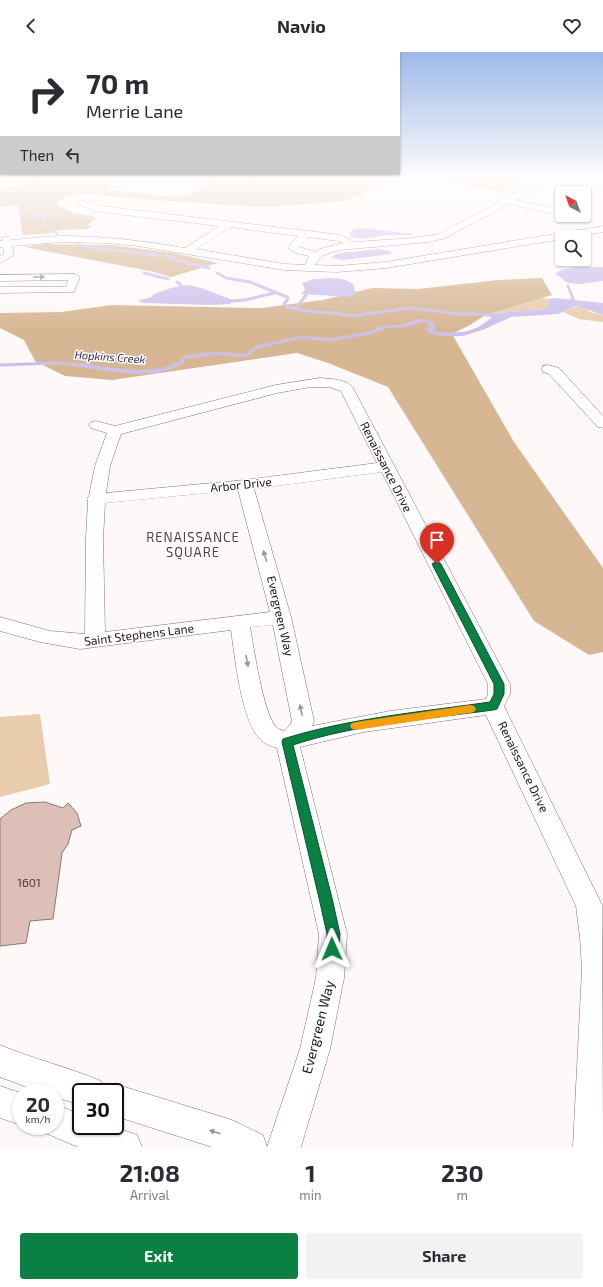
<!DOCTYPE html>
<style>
:root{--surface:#fff;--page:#f2f2f3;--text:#2b2b33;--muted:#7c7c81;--accent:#0b8043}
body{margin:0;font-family:"Exo 2",sans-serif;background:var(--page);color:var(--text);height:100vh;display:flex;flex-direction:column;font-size:15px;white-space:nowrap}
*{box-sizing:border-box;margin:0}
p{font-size:13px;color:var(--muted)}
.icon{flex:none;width:22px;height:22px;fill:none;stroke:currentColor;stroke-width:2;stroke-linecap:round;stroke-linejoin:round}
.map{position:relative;height:1095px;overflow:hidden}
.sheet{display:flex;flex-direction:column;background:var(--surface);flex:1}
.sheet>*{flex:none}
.top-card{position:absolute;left:0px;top:0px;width:400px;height:122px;box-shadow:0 1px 3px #0004;background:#fff;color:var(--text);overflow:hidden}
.needle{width:26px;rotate:319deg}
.buttons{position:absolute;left:555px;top:134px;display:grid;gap:8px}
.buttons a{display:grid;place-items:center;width:36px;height:36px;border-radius:4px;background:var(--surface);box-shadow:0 1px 3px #0004;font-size:20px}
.speed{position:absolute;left:12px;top:1031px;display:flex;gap:8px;font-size:20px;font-weight:700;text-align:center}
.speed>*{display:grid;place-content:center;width:52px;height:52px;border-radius:50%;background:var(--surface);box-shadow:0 1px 3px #0004;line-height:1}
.speed small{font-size:10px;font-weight:400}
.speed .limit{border:2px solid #111;border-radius:6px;background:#fff;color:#111}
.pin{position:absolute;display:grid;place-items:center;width:34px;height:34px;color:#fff;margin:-41px -17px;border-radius:50% 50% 50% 0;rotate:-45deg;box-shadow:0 0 4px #0007}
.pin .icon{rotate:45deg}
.me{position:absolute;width:44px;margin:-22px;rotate:359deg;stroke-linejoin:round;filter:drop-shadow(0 0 3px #0008)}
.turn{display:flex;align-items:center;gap:14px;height:84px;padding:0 20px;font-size:18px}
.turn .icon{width:52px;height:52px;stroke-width:2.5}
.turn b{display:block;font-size:28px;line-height:34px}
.then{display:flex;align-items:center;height:38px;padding:0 20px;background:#0003;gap:8px;font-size:15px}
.eta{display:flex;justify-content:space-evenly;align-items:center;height:68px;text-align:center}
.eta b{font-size:24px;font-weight:700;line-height:28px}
.primary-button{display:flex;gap:8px;margin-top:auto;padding:8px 20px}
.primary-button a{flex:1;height:46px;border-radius:4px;background:var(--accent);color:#fff;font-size:16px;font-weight:700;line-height:46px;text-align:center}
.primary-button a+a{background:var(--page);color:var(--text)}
header{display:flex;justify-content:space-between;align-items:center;height:52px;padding:0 20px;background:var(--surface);font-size:18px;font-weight:700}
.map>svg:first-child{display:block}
.green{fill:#e8ccad}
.forest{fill:#d6b693}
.water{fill:#ccc0ea}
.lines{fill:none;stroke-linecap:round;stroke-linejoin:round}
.stream-far2{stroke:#ccc0ea;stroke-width:2.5}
.stream-far1{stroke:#ccc0ea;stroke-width:3}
.stream{stroke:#ccc0ea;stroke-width:4}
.building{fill:#dcc0b8;stroke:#8f756e}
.minor-casing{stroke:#876d72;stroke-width:1}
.minor{fill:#fff;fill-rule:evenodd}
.oneway{fill:#999596}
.route{fill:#0b8043;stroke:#07532c}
.slow{fill:#f59e0b}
.labels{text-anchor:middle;stroke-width:3;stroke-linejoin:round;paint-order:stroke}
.far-water-label{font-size:11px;font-style:italic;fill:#352154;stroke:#fff}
.street-label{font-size:12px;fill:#1d1315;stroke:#fff}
.near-number-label{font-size:12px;fill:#4d3e3e}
.neighbourhood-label{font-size:13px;letter-spacing:1px;fill:#584045;stroke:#fff}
.near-street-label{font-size:14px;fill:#1d1315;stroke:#fff}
</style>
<header><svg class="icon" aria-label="back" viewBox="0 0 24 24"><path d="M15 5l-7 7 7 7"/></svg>Navio<svg class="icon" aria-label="heart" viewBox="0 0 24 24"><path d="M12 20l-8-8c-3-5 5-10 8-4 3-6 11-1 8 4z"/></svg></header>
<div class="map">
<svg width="603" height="1095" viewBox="0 0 603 1095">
<rect width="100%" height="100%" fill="#fef8f9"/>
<g class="green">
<path d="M543 246 551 247 548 256 546 257 496 261 481 260 531 247Z"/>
<path d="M579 254 585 256 590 260 603 263V270L579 267 563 260Z"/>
<path d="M40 662 50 732 0 745V665Z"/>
</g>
<g class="forest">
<path d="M35 127H119L109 135V138L175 145 197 140 204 128 209 127H397L344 149 265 155 150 148 81 141 60 147 57 151 58 154 72 160 71 161 93 164V165L97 166 88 173 92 175 86 177 60 178 49 181 23 183 18 153 0 155V135L23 134Z"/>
<path d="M434 127H524L502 140Z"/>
<path d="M44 192 111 193 174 201 218 211 171 225 150 219 24 195Z"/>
<path d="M542 226 552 243 487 262 470 273 452 282 514 390 603 516V600L589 603 534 569 388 335 328 311 297 301 112 328 65 324 35 309 24 288 0 276V261L61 260 111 253 261 256 323 248 372 236 418 237 498 228Z"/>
</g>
<g class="water">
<path d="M362 176 413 182 414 183H388L362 187 351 185 350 181 354 177Z"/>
<path d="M380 197 390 199 392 202 343 208 331 206 334 203 340 201Z"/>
<path d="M576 215H603V229L579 232 568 231 556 222V221L561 218Z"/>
<path d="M314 227C326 227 344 223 354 233L355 243 351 245 301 242 305 238 302 231Z"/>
<path d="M187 233 201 236 233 248 230 252 210 253 144 251 138 249 151 245 154 242 171 236Z"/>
<path d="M555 246 603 251V263L577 254 558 262 511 265 485 277 463 284H441L430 282 427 280 429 271 424 269 407 275 388 276 377 280H372L378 275 404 272 418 267 428 268 435 271 434 277 437 280C460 282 474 281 492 265 480 262 451 266 444 260L496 261 546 257 548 256 549 247Z"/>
</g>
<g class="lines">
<g class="stream-far2">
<path d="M28 159 46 165 43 170C47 175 52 180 58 182"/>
<path d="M76 192 93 196 174 205 180 210"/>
</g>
<g class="stream-far1">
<path d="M179 209 209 216"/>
<path d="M144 221 168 227"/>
<path d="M217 221 226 226 250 230 287 245 288 247 284 252 287 255 312 260 336 261 352 264 410 256 446 260"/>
<path d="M177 230 181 233"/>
<path d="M568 234 573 247"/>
<path d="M232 249 245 248 274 241"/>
<path d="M296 256 306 243"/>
<path d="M0 313 59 311 88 314"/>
<path d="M174 314 183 310 182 307 186 305 217 301 245 304 257 295 302 285 330 288 374 280"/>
</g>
<path class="stream" d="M80 313C108 317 150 326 176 313"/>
</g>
<path class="building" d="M45 750 63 756 68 751 77 761 81 774 72 778 68 792 62 801 53 867 30 869 26 891 0 894V767L11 758 26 751Z"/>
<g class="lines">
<g class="minor-casing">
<g id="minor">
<path d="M542 127H552L515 148 562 158V163H565L562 164 509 152 445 186 429 190 339 198C329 201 319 203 315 213L337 214 386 210 603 174V180L572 185H562V187L386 216 337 220 284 218 138 194 106 191 61 190 12 194 14 203 0 211V204L4 202 3 195H0V189H2L3 185H9L11 188C28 187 46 184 63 184 104 184 144 189 185 196L219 174 100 160 78 153 77 151 81 148 101 154 341 183 354 190 413 186 439 182ZM230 175 298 184 292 190 288 196 296 201 309 204 305 213 284 212 196 197ZM308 185 339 189 343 191 320 197 316 200 299 195Z"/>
<path d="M575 127 603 129V133L579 129Z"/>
<path d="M75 222 80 225 74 240 0 241V235H66L68 228 0 229V223Z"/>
<path d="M548 313 559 316 603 364V376L598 375 549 322 543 320 542 317 543 314Z"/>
<path d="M320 326C330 327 347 327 353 336L510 632V642L504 654 602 853 603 1095H573L582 917 580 885 576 854 486 663 364 680 300 695 347 882 344 926 330 997 301 1095H212L115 1064V1040H81V1053L55 1045V1040H40L0 1025V993C33 1007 68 1015 101 1029L104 1036 115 1032 232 1068 263 1083 267 1095 300 997 316 926 319 882 277 696C272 694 264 692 260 687 241 668 235 605 231 578L80 597 40 590 0 579V565L50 579 85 582 86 487 88 449 87 447 89 444 95 414 107 381 91 376 89 373 91 370 96 369 115 374 276 333ZM311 335H329L341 339 377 411 245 428 106 441 110 414 121 382 277 341ZM382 420 488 632V642L486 647 390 659 312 674 314 669 291 565 254 437ZM238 438 270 560 105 580 103 487 105 451ZM273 573 292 669 290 673 284 679C281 678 278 677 276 675 263 661 254 596 250 575Z"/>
<path d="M0 1034 21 1041V1073L0 1066Z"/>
<path d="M55 1052 81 1063V1074H112L137 1083 142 1095H78L43 1080 41 1074H55Z"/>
</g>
</g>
<use href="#minor" class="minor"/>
</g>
<defs><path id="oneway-solid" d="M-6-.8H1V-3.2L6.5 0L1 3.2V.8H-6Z"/></defs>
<g class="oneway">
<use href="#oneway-solid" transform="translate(39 225) rotate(-1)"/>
<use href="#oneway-solid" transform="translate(265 504) rotate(-106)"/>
<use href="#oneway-solid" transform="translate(247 609) rotate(79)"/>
<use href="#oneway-solid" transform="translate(301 658) rotate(-102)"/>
<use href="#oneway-solid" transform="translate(215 1080) rotate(-162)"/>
</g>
<linearGradient id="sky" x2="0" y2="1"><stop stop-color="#9db9e9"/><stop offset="0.45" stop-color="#fffcfc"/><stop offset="1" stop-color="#fffcfc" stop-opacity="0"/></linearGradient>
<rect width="603" height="280" fill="url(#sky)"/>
<path class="route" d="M437 509 441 512 504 632V642L497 657 493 658C428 667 356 672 293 693L332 846 340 882 339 897 337 901 332 903 328 901 326 897 327 882 319 846 282 690 283 687C350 666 421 660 490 650L494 642V632L432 512Z"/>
<path class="slow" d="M470 653 474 654 476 657 474 660 470 661 356 678 352 677 350 674 352 671 356 670Z"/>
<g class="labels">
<g class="far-water-label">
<text transform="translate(110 305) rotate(4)" y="4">Hopkins Creek</text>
</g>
<g class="street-label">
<text transform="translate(386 415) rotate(63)" y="4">Renaissance Drive</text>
<text transform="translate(241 433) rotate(-6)" y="4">Arbor Drive</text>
<text transform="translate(280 564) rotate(77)" y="4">Evergreen Way</text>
<text transform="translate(139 583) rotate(-7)" y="4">Saint Stephens Lane</text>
<text transform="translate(523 715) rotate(64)" y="4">Renaissance Drive</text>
</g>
<g class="near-number-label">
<text x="29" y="835">1601</text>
</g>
<g class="neighbourhood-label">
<text x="193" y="490">RENAISSANCE<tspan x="193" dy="15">SQUARE</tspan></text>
</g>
<g class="near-street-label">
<text transform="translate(318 975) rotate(-76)" y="5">Evergreen Way</text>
</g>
</g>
</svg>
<div class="buttons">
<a><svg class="needle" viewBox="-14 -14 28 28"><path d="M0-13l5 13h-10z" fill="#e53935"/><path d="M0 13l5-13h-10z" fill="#7c7c81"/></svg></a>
<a><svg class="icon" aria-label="search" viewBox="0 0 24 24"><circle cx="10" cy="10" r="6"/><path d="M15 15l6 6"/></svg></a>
</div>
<div class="speed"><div>20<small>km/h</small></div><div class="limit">30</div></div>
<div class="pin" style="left:437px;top:512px;background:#d93025"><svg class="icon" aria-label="arrive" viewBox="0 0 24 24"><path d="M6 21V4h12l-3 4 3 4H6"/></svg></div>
<svg class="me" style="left:332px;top:897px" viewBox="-20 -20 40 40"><path d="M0-17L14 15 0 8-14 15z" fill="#0b8043" stroke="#fff" stroke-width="4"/></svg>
<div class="top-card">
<div class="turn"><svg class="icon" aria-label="right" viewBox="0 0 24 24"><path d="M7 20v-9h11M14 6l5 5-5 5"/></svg><div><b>70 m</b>Merrie Lane</div></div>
<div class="then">Then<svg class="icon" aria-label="left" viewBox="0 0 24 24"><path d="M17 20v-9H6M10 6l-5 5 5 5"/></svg></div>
</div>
</div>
<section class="sheet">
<div class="eta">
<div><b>21:08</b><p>Arrival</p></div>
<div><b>1</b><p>min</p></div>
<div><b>230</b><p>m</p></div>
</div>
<div class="primary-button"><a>Exit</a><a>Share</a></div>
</section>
